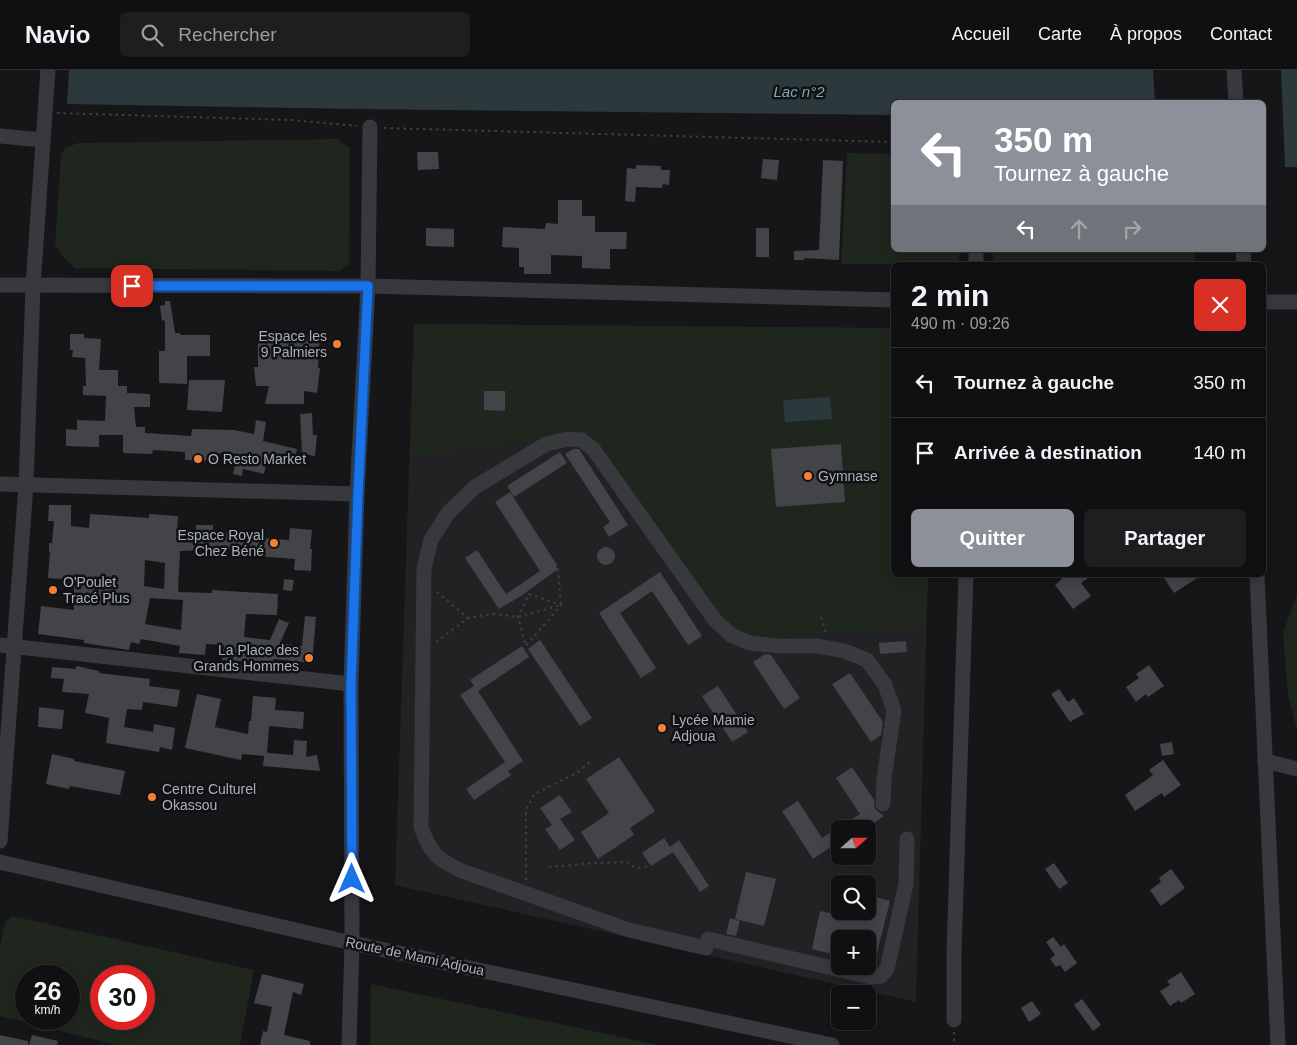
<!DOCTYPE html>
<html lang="fr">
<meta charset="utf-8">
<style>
:root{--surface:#101012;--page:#1e1e20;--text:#f1f3f6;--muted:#9c9d9f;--line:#303032;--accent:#8c9099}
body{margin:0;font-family:Arial,sans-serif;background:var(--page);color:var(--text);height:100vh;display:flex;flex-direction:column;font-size:19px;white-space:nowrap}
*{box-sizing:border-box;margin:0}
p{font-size:16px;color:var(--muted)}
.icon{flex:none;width:28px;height:28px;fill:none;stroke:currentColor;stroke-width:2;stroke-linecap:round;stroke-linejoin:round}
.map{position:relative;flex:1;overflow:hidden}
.details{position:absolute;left:891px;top:192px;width:375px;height:315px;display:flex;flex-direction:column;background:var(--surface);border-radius:8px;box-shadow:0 2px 12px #0003,0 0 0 1px var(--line)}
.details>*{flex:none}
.banner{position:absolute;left:891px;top:30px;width:375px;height:152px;border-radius:8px;box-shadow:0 2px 12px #0003,0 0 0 1px var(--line);background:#8c9099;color:#fff;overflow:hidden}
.needle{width:32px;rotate:69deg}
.buttons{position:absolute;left:831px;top:750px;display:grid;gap:10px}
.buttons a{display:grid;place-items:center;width:45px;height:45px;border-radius:8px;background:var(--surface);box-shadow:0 2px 12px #0003,0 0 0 1px var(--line);font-size:25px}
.speed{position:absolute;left:15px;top:895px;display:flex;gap:10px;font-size:25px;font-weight:700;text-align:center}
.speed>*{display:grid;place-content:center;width:65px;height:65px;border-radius:50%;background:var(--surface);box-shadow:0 2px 12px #0003,0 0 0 1px var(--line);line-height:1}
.speed small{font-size:12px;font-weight:400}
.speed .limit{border:8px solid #d22;background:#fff;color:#111}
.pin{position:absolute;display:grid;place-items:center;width:42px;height:42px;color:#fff;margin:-21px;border-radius:10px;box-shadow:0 2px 8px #0006}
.me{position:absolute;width:55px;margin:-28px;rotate:0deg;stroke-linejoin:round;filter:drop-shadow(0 0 4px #0008)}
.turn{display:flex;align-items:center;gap:18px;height:105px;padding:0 20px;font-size:22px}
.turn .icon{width:65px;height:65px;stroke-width:2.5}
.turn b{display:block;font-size:35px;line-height:42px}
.lanes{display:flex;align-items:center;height:48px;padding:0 20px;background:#0003;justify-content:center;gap:25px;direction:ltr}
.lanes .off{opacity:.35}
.round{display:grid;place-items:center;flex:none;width:52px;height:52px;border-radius:8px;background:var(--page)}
.summary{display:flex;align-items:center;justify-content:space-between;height:85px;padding:0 20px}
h1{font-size:30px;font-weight:700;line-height:38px}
.primary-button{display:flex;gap:10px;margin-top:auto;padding:10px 20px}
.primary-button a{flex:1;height:58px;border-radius:8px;background:var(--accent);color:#fff;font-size:20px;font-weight:700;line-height:58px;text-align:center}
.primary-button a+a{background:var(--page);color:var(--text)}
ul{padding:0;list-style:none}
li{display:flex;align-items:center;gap:15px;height:70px;padding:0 20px;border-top:1px solid var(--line)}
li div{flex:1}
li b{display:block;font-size:19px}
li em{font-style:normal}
header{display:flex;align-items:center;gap:30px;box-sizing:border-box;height:70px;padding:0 25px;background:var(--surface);border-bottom:1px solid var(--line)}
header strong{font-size:24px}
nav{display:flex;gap:28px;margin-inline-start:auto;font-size:18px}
.search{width:350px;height:45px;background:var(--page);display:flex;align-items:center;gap:12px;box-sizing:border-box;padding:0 18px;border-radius:8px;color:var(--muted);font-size:19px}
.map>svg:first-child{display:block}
.built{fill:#222225;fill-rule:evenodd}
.green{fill:#1e261e;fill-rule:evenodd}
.water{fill:#2c393c}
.building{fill:#424448;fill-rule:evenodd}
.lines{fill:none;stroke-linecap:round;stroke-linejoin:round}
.path{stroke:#3d4044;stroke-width:2;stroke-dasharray:2.5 4;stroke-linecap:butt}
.minor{stroke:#37393d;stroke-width:15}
.route-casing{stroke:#114b97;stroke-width:12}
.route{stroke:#1a73e8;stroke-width:9}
.poi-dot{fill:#f28133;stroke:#111113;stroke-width:2}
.labels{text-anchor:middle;stroke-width:5;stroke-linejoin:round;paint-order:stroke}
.poi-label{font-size:14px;fill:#a8b1b8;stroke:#111113;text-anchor:start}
.street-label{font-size:14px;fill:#a8b1b8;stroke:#111113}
.water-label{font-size:15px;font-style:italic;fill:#7ea8b3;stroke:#111113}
</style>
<header>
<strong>Navio</strong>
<div class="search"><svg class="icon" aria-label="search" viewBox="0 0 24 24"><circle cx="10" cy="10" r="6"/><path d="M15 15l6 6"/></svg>Rechercher</div>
<nav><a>Accueil</a><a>Carte</a><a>À propos</a><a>Contact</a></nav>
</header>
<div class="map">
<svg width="1297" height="975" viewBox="0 0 1297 975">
<rect width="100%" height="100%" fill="#161618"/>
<path class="built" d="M414 254 894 258V505H928L916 932 395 815ZM840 759H868V786H840ZM840 814H868V841H840ZM840 869H868V896H840Z"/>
<g class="green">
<path d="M337 69 350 78 349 194 340 201 75 198 64 188 55 175 61 85 65 78 78 73Z"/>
<path d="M847 83 894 84V180H959V194H841Z"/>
<path d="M993 180H1194L1195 195H993Z"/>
<path d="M414 254 894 258V505H928L926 558 826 563 766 569 751 567 736 560 719 546 599 375 543 368 410 389Z"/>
<path d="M1297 525V659L1288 626 1283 563Z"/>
<path d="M12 846 254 900 240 975H117L0 946V876L5 852ZM26 906H69V949H26ZM144 906V949H101V906Z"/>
<path d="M371 914 659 975H370Z"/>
</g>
<g class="water">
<path d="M69 0H1153L1155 32H894V45L362 39 67 34Z"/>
<path d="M1281 0H1297V97H1285Z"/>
<path d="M830 327 832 349 785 352 783 330Z"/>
</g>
<g class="building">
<path d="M417 82H438L439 99 418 100Z"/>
<path d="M763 89 779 90 777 110 761 108Z"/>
<path d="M823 90 843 91 839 190 804 188V190H794V181L819 180Z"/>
<path d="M636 95 661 96V100H670L669 115 663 114 662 118 636 117 635 132 625 131 627 98 636 99Z"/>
<path d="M558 130H582V146H595V162H627L626 179H610V199L582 198V186L551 185V204H524V197H519V178L502 177 503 157 545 159 546 153 558 154Z"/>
<path d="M426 158 454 159V177L426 176Z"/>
<rect x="756" y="158" width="13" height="29"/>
<path d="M165 231H170L175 263H180L181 265H210V286H187V314L159 313V281H165V250L162 251 160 236 165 235Z"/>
<path d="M70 264H84V268L101 269 99 300H118V316H127V323L150 324V337H134L136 357H145V363L191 366 192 359 234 360 254 364 256 350 266 352 263 371 297 379 293 396 267 390 264 404 243 399 242 406 233 404 238 384 215 383V391L185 390V382L153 380 152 384 123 383V365H99V377L66 376V359L77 360V350L105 351 106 326 83 325V316H86L85 288 72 287 73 280H70Z"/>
<path d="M293 264 320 265 318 298H320L317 323 304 321V334H265L269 316H256L254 297H258V267H293Z"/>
<path d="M189 310H225L222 342 187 340Z"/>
<path d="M484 321H505V341L484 340Z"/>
<path d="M312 343 313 365H317L315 386 302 384 300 344Z"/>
<path d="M841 374 845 432 776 437 771 379Z"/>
<path d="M573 379H579L628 455 609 467 603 457 610 452 565 384Z"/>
<path d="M560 382 567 393 514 427 507 416Z"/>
<path d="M510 422 557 495 556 496 558 499 521 526 499 539 465 488 477 480 506 524 540 501 495 432Z"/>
<path d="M49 435H71V456L89 458 90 444 149 448V444L178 446 177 467H196V455H213V463L245 462V467L289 470 290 458 312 460 310 479H312L311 501 294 500 295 489 256 486V478L180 481 178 520 179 522 212 523V520L278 524 277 545 246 544 244 567 270 570 279 549 289 553 280 573 302 576 305 546 316 547 312 593 274 589 273 593 222 590 224 575 206 574 205 585 179 583 180 576 141 569 139 574 131 572 129 580 84 573V570L38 564 41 536 74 540V510L48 508 50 482H49V473H52L54 451H48ZM145 490 165 493 164 519 144 516ZM150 528 183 530 181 560 145 554Z"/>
<circle cx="606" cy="486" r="9"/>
<path d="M660 502 702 566 688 575 652 521 620 543 656 598 641 608 599 543Z"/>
<path d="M1059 505H1092L1081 513 1091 526 1073 539 1055 515 1062 509Z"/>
<path d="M1162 505H1202L1174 523Z"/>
<path d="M284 509 294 510 292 521 283 520Z"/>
<path d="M540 570 592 648 580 656 528 579Z"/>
<path d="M906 571 907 582 880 584 879 573Z"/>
<path d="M522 576 529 587 478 621 523 691 508 701 511 705 474 730 466 719 505 692 460 625 474 616 470 610Z"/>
<path d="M765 584 771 585 800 628 784 639 753 592Z"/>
<path d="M1149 595 1164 616 1148 627 1146 624 1136 632 1126 617 1139 608 1136 604Z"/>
<path d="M76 596 99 601V603L150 609 149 616 180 620 177 637 143 632 142 640 127 639 124 657 153 662 154 654 175 658 172 680 160 677 159 682 106 673 109 648 85 643 89 624 62 622 64 609 51 608 52 597 76 599Z"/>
<path d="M850 603 883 652 881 665 871 672 832 614Z"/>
<path d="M718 616 748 662 732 672 702 626Z"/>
<path d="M1059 619 1068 632 1074 628 1084 644 1070 652 1051 624Z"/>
<path d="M197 624 221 629 215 657 248 664 249 651H251L253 626 276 628 275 640 304 642 303 659 269 656 267 683 293 685 294 670 307 671 306 687 317 685 320 701 263 696 264 686 242 684 241 690 185 678Z"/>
<path d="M39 637 64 640 62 659 38 657Z"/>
<path d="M1172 672 1174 684 1162 686 1160 674Z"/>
<path d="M52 684 74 689V691L125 701 120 725 70 716 69 719 46 714Z"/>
<path d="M619 687 655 741 630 758 634 765 598 789 581 762 609 743 586 709Z"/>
<path d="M1163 690 1181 715 1164 727 1162 723 1135 741 1125 725 1153 705 1149 700Z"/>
<path d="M852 697 874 730 875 739 884 746 865 759H840V771L813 789 782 741 798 731 822 768 860 744 836 708Z"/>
<path d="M560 725 572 742 560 749 575 770 560 780 545 759 552 755 540 738Z"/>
<path d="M664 768 670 777 679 770 709 816 700 822 673 782 651 796 642 783Z"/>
<path d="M1054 793 1068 813 1059 819 1045 799Z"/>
<path d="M1171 799 1185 818 1161 836 1150 820 1161 812 1159 808Z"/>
<path d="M746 802 776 809 764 856 735 849Z"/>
<path d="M831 816 840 818V841H868V825L890 831 877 883 868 882V869H840V886L812 879 820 841 830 843Z"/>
<path d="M730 848 740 851 736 866 726 864Z"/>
<path d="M1053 867 1061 877 1064 874 1077 893 1065 902 1060 895 1056 897 1050 889 1055 885 1046 872Z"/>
<path d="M1181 902 1195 924 1181 933 1179 930 1170 936 1160 921 1170 915 1167 911Z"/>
<path d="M262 904 304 914 301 925 293 922 284 965 310 971V975H260L263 961 267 962 272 937 254 933Z"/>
<path d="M1082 929 1101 955 1093 961 1074 935Z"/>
<path d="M1032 931 1041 944 1029 952 1021 938Z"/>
<path d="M0 965 28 971V975H0Z"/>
<path d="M32 965 58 971 57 975H29Z"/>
</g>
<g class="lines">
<g class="path">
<path d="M57 43 291 50 357 56"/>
<path d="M384 58 894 72"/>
<path d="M437 522 468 548"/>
<path d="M529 524 561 535 526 576 518 547Z"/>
<path d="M821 547 826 563"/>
<path d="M436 572 468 548 492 544 518 547 561 535 558 499"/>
<path d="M549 797 596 793 627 792 636 798 651 796"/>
<path d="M526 810V740L534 724 577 703 592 690"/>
<path d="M954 962V975"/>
</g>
<g class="minor">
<path d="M1234 0 1236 32"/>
<path d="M0 66 43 70"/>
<path d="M1243 180 1244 195"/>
<path d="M976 195V180"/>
<path d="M0 215 368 216 894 230"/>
<path d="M1264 232H1297"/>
<path d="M0 414 357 424"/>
<path d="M1257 505 1278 975"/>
<path d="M0 575 351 614"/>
<path d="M1265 691 1297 699"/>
<path d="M0 771 26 415 33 216 48 0"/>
<path d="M0 792 352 873 832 975"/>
<path d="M708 869 871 907 881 906 887 899 906 814 907 769"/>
<path d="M706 878 629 860 462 801C438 790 430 783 421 757L424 498 431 470 448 443 475 417 546 374 568 369 582 370 594 380 714 549 731 565 750 573 779 576H818L844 581 867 590 885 615 894 640 884 709 883 734"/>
<path d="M954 950V882L966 505"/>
<path d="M349 975 352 873 351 614 357 424 368 216 370 57"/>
</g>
</g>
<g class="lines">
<g class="route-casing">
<path id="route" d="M132 216H368L358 424 351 614 352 809"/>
</g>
<use href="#route" class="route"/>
</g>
<g class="poi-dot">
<circle cx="337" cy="274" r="5"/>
<circle cx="198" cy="389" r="5"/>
<circle cx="808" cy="406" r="5"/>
<circle cx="274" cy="473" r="5"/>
<circle cx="53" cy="520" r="5"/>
<circle cx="309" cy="588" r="5"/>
<circle cx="662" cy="658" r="5"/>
<circle cx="152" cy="727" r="5"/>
</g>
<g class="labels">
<g class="poi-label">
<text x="327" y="271" text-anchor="end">Espace les<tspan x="327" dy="16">9 Palmiers</tspan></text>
<text x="208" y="394">O Resto Market</text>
<text x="818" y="411">Gymnase</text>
<text x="264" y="470" text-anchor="end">Espace Royal<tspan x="264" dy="16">Chez Béné</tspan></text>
<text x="63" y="517">O'Poulet<tspan x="63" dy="16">Tracé Plus</tspan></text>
<text x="299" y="585" text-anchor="end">La Place des<tspan x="299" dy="16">Grands Hommes</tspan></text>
<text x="672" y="655">Lycée Mamie<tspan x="672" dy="16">Adjoua</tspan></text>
<text x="162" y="724">Centre Culturel<tspan x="162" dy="16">Okassou</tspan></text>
</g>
<g class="street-label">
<text transform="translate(415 886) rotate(12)" y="5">Route de Mami Adjoua</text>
</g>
<g class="water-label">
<text x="799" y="27">Lac n°2</text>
</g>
</g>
</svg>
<div class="buttons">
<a><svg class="needle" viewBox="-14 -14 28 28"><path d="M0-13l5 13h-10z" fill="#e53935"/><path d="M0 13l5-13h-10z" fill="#9c9d9f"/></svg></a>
<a><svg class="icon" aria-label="search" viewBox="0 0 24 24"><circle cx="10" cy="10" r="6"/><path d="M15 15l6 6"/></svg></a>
<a>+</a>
<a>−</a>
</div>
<div class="speed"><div>26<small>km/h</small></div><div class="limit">30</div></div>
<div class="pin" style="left:132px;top:216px;background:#d93025"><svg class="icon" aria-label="arrive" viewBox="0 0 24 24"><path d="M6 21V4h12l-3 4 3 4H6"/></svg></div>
<svg class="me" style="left:352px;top:809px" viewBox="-20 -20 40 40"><path d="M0-17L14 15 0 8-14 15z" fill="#1a73e8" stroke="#fff" stroke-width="4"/></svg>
<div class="banner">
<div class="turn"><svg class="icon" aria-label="left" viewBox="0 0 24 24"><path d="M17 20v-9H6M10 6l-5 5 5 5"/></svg><div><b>350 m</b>Tournez à gauche</div></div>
<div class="lanes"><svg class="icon" aria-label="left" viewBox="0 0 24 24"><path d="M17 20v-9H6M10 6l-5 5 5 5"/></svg><svg class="icon off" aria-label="ahead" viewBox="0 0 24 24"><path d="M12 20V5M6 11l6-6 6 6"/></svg><svg class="icon off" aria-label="right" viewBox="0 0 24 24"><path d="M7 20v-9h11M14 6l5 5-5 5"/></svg></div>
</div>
<section class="details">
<div class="summary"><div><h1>2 min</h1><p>490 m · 09:26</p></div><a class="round" style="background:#d93025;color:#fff"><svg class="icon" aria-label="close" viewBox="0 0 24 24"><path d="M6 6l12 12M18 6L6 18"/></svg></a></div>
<ul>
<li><svg class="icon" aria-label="left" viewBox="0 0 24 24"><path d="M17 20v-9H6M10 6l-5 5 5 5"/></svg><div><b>Tournez à gauche</b></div><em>350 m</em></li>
<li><svg class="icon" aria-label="arrive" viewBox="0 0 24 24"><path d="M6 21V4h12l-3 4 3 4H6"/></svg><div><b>Arrivée à destination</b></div><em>140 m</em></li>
</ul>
<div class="primary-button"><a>Quitter</a><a>Partager</a></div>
</section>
</div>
